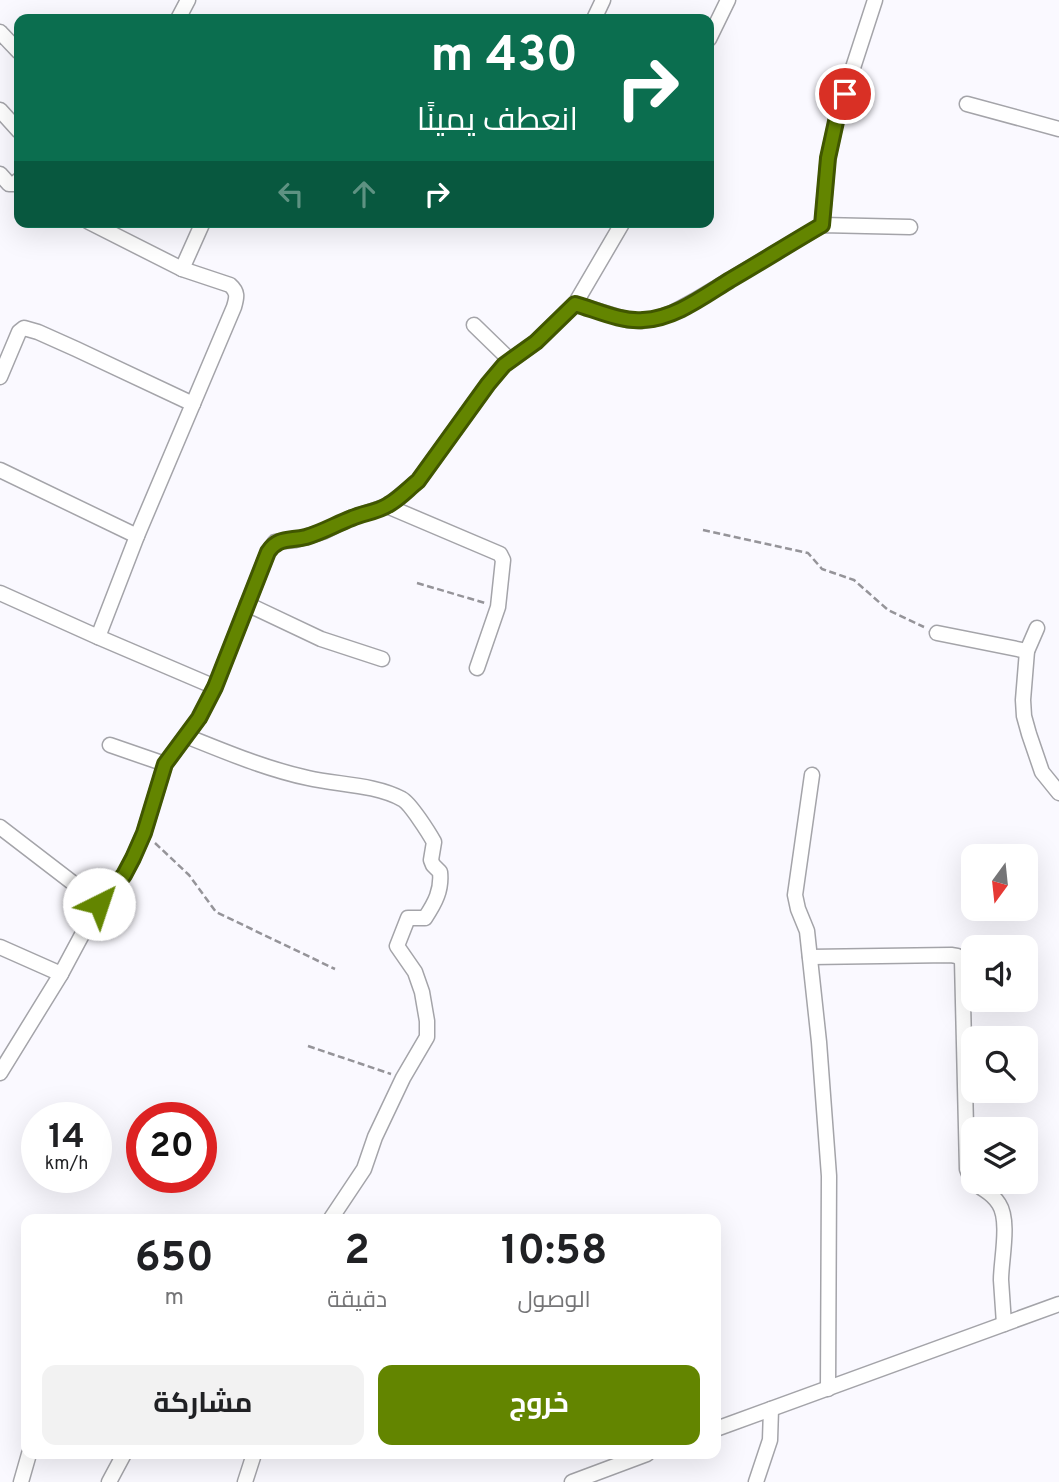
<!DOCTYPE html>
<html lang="ar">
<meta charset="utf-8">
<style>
:root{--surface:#fff;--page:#f2f2f2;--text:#202124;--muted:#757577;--accent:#638500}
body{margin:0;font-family:Overpass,Cairo,sans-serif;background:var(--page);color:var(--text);direction:rtl;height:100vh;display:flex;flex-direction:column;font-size:26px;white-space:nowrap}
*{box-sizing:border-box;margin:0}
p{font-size:23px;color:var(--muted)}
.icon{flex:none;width:38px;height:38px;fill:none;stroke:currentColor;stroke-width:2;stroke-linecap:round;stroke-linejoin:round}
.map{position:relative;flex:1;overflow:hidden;direction:ltr}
.details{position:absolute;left:21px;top:1214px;width:700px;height:245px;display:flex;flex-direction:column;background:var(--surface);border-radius:14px;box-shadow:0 7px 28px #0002;direction:rtl}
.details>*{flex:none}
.guide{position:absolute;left:14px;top:14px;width:700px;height:214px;border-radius:14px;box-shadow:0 7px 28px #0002;direction:rtl;background:#0b6e4f;color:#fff;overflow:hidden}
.needle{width:46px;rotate:195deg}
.tools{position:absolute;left:961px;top:844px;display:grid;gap:14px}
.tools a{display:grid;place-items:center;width:77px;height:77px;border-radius:14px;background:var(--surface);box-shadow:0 7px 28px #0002;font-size:35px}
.speed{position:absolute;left:21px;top:1102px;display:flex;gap:14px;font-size:35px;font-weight:700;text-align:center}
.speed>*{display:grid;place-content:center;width:91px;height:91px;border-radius:50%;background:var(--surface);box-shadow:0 7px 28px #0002;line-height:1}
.speed small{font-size:18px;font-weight:400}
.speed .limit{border:10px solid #d22;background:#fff;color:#111}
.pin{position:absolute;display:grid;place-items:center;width:60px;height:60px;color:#fff;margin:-30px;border:4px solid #fff;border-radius:50%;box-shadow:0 2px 7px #0007}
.me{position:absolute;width:77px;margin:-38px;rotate:41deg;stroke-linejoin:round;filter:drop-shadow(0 0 5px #0008)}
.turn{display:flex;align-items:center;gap:24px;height:147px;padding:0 21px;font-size:32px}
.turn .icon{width:91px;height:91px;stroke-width:2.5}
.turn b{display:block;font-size:49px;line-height:60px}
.lanes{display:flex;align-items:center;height:66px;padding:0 21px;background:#0003;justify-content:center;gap:35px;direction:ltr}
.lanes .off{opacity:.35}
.eta{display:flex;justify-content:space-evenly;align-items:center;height:119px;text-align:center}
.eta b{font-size:42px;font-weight:700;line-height:49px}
.action{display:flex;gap:14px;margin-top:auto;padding:14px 21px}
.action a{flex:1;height:80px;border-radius:14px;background:var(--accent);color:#fff;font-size:28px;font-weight:700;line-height:80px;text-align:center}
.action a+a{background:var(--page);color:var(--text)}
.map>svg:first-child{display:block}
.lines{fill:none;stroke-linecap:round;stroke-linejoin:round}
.minor-casing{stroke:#a4a4a9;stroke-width:17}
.path{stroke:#959499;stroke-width:2.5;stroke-dasharray:7 3.5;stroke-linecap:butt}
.minor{stroke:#fff;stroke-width:14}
.route-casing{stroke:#405600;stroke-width:18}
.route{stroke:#638500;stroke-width:12}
</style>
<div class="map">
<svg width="1059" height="1482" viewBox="0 0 1059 1482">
<rect width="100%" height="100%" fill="#faf9ff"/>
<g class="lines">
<g class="minor-casing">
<g id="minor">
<path d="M178 19 188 0"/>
<path d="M594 19 603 0"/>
<path d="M0 32 19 52"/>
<path d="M709 39 728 0"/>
<path d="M967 104 1059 129"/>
<path d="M0 110 19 131"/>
<path d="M0 174 9 184H14L19 180"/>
<path d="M89 222 182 269 230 285C238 292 237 297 234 307L137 536 98 637"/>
<path d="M822 225 828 158 837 117 875 0"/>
<path d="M182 269 203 222"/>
<path d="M575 304 628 320 641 321 654 319 672 313 694 301 822 225 910 227"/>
<path d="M474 325 510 360"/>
<path d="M0 377 19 332 24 328 38 332 76 349 193 404"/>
<path d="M0 470 137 536"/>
<path d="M387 506 500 554 503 560 498 607 477 668"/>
<path d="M0 593 98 637 215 687"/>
<path d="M247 604 321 639 382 659"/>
<path d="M1037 628 1027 651 1023 700 1024 716 1029 734 1042 772 1059 793"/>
<path d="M937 633 1027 651"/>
<path d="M186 736C226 752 266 769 308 778 338 785 374 784 402 799 410 803 429 833 434 842L431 860 433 865 440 872C442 890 435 903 425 918H408L397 946 415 972 422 992 427 1021V1037L403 1078 375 1137 364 1169 330 1220"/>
<path d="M110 745 165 764"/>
<path d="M812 775 795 895 798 909 807 931 819 1042 829 1176 828 1389"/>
<path d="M0 827 99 903"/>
<path d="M0 947 61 974"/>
<path d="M810 957 951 955 957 956 962 960 967 1169C975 1191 989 1187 999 1204 1010 1221 1001 1260 1001 1280 1002 1294 1003 1309 1004 1324"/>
<path d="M0 1073 61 974 99 903 124 875 133 858 144 833 165 764 199 718 215 687 268 552 275 542 295 540 325 531 351 518 387 506 418 481 488 384 504 365 536 342 575 304 623 222"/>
<path d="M716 1429 1059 1304"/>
<path d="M21 1482 29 1454"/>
<path d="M109 1482 124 1454"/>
<path d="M245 1482 254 1454"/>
<path d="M572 1482 647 1454"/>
<path d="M756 1482 770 1440 771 1409"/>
</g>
</g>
<g class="path">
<path d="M703 530 808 553 822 569 854 580 888 610 924 627"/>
<path d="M417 583 485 603"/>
<path d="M155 843 189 875 216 912 335 969"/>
<path d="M308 1046 391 1074"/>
</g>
<use href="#minor" class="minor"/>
</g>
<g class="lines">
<g class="route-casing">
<path id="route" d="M99 904 124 875 133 858 144 833 165 764 199 718 215 687 268 552C278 537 289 541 306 537 323 532 336 524 352 518 363 513 377 512 388 505 399 499 408 489 418 481L488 384 504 365 536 342 575 304C596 310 621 322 643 320 674 319 704 296 730 280 761 262 791 243 822 225L828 158 837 117 845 94"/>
</g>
<use href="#route" class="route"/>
</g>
</svg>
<div class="tools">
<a><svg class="needle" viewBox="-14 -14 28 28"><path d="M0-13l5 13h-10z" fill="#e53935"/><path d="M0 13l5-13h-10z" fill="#757577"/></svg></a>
<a><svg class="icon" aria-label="sound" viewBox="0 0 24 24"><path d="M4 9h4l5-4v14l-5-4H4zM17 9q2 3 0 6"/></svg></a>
<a><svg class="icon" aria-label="search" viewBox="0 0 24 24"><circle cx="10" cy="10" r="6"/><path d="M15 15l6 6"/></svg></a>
<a><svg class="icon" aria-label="layers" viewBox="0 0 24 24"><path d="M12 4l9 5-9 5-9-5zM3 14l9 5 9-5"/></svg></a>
</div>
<div class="speed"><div>14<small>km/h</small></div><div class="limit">20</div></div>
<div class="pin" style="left:845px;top:94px;background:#d93025"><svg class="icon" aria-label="arrive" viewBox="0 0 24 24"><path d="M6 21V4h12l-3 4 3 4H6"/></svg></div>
<svg class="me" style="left:99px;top:904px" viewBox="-20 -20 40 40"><circle r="19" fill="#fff"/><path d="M0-13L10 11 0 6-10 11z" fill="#638500"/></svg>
<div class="guide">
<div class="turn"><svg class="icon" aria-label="right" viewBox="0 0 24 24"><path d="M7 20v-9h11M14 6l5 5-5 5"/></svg><div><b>430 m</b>انعطف يمينًا</div></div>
<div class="lanes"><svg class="icon off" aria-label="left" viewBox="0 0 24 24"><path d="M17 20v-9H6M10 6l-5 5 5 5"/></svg><svg class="icon off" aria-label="ahead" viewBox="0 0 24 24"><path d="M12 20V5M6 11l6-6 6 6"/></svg><svg class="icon" aria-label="right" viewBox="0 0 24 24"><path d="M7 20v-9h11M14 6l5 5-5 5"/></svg></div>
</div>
<section class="details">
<div class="eta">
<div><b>10:58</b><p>الوصول</p></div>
<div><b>2</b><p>دقيقة</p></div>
<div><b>650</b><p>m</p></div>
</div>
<div class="action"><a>خروج</a><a>مشاركة</a></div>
</section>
</div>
